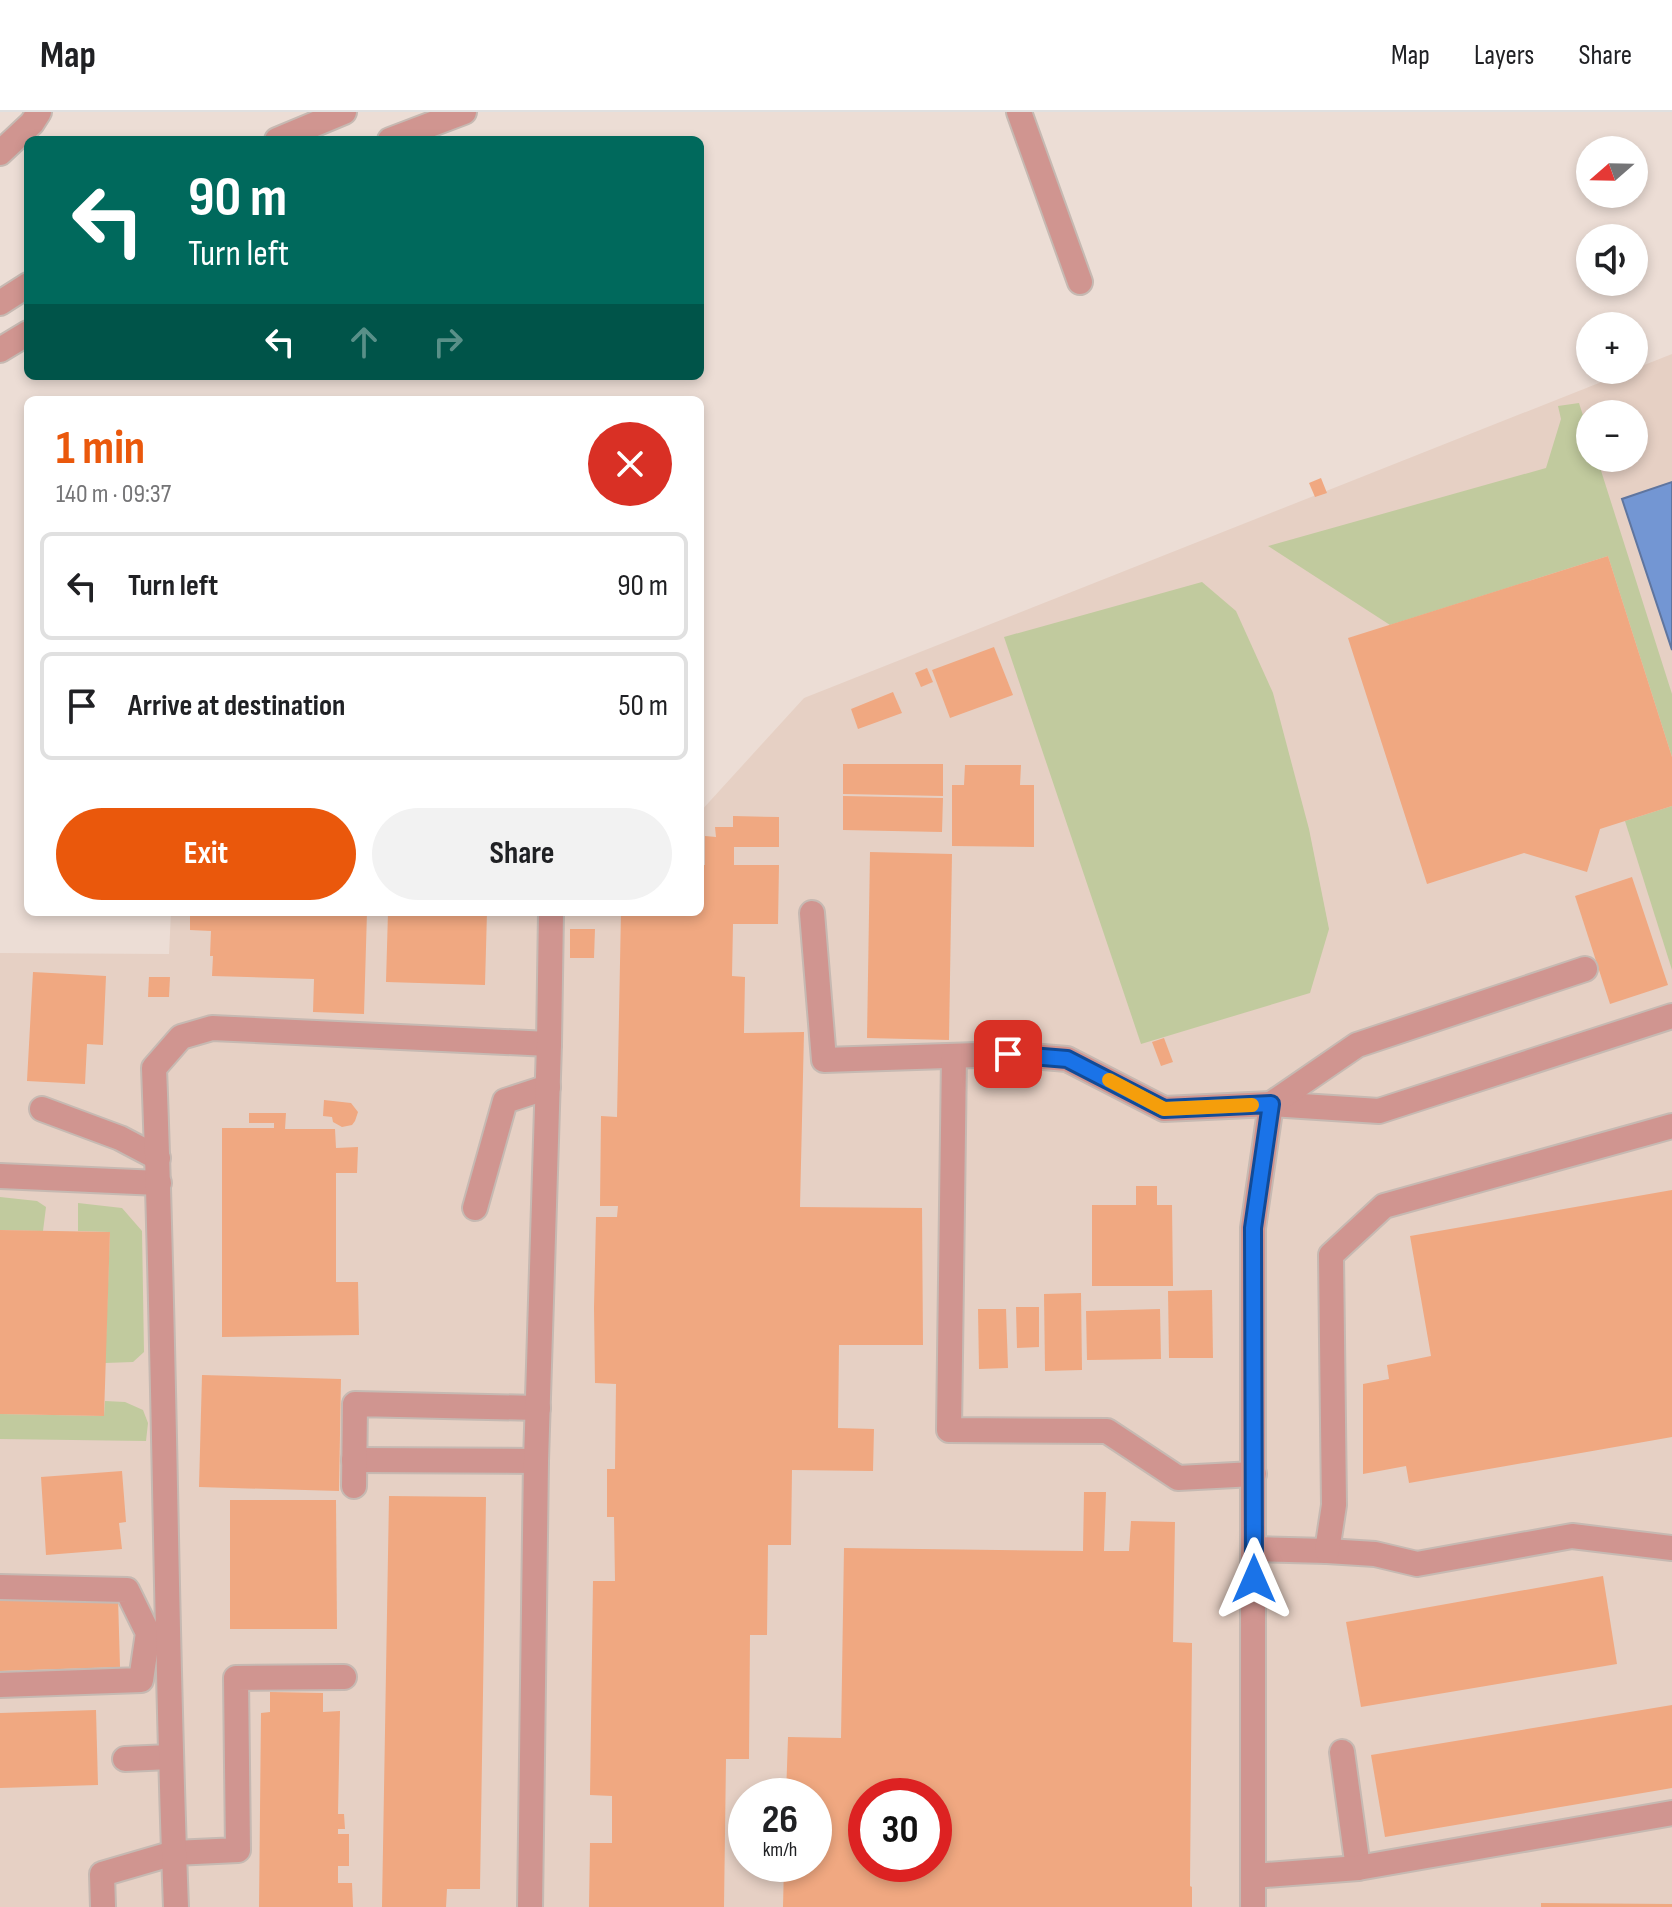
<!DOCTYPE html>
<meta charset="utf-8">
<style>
:root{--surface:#fff;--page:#f2f2f2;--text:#202124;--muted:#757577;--line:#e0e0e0;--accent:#ea580c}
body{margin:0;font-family:"Sofia Sans Condensed",sans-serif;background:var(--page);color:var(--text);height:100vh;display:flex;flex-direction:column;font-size:30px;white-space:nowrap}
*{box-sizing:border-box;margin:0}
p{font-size:26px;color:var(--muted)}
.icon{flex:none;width:44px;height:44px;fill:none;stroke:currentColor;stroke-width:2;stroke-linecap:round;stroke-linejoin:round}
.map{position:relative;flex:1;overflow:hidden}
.sheet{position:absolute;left:24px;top:284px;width:680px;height:520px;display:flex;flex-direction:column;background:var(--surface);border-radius:12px;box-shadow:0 4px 12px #0003}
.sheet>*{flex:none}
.guide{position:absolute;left:24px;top:24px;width:680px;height:244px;border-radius:12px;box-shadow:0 4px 12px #0003;background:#00695c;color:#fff;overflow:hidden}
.needle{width:52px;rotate:250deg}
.fabs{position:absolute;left:1576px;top:24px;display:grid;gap:16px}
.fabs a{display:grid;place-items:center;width:72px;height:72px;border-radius:50%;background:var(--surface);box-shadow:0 4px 12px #0003;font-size:40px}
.speed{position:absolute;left:728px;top:1666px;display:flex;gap:16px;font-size:40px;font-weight:700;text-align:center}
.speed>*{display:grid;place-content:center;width:104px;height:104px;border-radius:50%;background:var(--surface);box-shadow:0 4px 12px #0003;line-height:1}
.speed small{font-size:20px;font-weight:400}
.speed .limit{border:12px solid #d22;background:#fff;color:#111}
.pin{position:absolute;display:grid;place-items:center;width:68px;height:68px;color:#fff;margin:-34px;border-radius:16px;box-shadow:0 4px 12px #0006}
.me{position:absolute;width:88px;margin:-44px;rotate:0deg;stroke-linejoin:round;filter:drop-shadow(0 0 6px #0008)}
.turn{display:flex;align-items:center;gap:28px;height:168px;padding:0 32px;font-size:36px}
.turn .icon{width:104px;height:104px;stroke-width:2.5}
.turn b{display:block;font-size:56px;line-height:68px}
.lanes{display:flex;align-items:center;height:76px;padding:0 32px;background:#0003;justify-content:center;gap:40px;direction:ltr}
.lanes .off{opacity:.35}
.round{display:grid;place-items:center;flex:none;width:84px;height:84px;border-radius:42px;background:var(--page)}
.head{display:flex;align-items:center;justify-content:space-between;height:136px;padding:0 32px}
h1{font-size:48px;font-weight:700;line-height:60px;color:var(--accent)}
.action{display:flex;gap:16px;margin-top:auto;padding:16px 32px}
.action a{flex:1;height:92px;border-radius:48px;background:var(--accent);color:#fff;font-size:32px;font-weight:700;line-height:92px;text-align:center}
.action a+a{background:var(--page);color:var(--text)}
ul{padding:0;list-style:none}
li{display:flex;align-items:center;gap:24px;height:108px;margin:0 16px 12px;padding:0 16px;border:4px solid var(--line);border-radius:12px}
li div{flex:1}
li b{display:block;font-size:30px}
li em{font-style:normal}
header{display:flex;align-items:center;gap:48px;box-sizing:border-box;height:112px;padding:0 40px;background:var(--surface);border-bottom:2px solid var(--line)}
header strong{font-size:38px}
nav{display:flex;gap:44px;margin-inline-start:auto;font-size:28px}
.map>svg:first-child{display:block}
.built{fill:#e6d0c4;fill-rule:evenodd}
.green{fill:#c1ca9e}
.water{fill:#7396d3;stroke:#5f759f;stroke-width:2}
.building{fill:#f0a881;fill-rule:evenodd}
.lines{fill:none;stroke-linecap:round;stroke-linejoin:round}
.minor-casing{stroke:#c6b9b2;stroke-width:28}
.minor{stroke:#d09590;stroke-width:24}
.route-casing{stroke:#114b97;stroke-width:20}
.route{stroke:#1a73e8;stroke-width:14}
.slow{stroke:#f59e0b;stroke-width:14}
</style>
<header>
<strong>Map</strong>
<nav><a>Map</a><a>Layers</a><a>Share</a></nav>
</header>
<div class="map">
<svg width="1672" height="1795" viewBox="0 0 1672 1795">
<rect width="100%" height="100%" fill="#ecddd5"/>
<path class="built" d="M1672 242V1795H0V841L169 842 171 800H700V700L804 586ZM1590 302H1634V346H1590ZM746 1684H814V1752H746ZM866 1684H934V1752H866Z"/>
<g class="green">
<path d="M1579 291 1590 325V346H1597L1672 582V645L1608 444 1390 513 1268 434 1546 356 1561 307 1558 294Z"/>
<path d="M1202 470 1236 499 1273 581 1309 717 1329 817 1310 881 1141 932 1004 525Z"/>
<path d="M1672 694V858L1625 709Z"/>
<path d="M0 1085 37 1089 46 1095 43 1119 0 1118Z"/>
<path d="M78 1091 122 1096 142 1119 144 1240 133 1250 105 1251 110 1120 78 1119Z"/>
<path d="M105 1289 125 1290 143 1298 148 1311 146 1329 0 1327V1302L104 1304Z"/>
</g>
<path class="water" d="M1672 370V538L1622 387Z"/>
<g class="building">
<path d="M1321 366 1327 381 1315 385 1309 371Z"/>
<path d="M1608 444 1672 645V694L1600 717 1587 760 1524 741 1427 772 1348 526Z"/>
<path d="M994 535 1013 583 950 606 932 558Z"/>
<path d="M927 556 933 570 921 575 915 561Z"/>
<path d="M893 580 902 601 858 617 851 597Z"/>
<path d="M843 652H943V684L843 682Z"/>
<path d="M965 653H1021L1020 673H1034V735L952 734V673H964Z"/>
<path d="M843 684 943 686 942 720 843 718Z"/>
<path d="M733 704 779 705V735H734V753H779L778 812H733L732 864 745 865 744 921 804 920 800 1095 922 1096 923 1233H839L838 1316 874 1317 873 1359 792 1358 791 1433H768L767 1523H750L749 1647H726L724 1795H589L590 1731H612V1684L590 1683 593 1469H615L614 1405H607V1357H615L616 1272 595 1271 594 1196 596 1105H617L618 1094H600L601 1004 617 1005 621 800H700V753H705V724L716 725 715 715H733Z"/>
<path d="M870 740 952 742 949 928 867 926Z"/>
<path d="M1632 765 1668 873 1610 892 1575 784Z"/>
<path d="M190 800H367L364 902 313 900 314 867 212 864 213 844H210L211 819 190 818Z"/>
<path d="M388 800H487L485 873 386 870Z"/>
<path d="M570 817H595L594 846H570Z"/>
<path d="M33 860 106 864 103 933 87 932 85 972 27 969Z"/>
<path d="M149 865H170L169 885H148Z"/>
<path d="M1164 926 1173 950 1161 954 1152 930Z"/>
<path d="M324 988 351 991 358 1000 355 1009 352 1013 342 1015 333 1010 332 1005 323 1004Z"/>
<path d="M249 1001H286L285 1017H335L336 1036 358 1035 357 1061H336V1170H358L359 1223 222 1225V1016H274V1011H249Z"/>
<path d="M1136 1074H1157V1093H1172L1173 1174H1092V1093H1136Z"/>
<path d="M1672 1078V1325L1409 1371 1406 1354 1363 1362V1272L1389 1267 1387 1253 1431 1244 1410 1124Z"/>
<path d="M0 1118 110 1120 104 1304 0 1302Z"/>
<path d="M1212 1178 1213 1246H1169L1168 1179Z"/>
<path d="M1081 1181 1082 1258 1045 1259 1044 1182Z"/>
<path d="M1016 1195H1039V1235L1017 1236Z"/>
<path d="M978 1197H1006L1008 1256 979 1257Z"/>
<path d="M1160 1197 1161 1247 1087 1248 1086 1199Z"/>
<path d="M202 1263 341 1267 339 1379 199 1375Z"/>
<path d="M122 1359 126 1410 119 1411 122 1437 46 1443 41 1365Z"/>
<path d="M1084 1380H1106L1104 1439H1129L1131 1409 1175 1410 1173 1530 1192 1531 1190 1774 1192 1775V1795H783L784 1752H814V1684H786L788 1625 841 1626 844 1436 1083 1439ZM866 1684H934V1752H866Z"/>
<path d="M389 1384 486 1385 480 1777H447L446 1795H382Z"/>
<path d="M230 1388H336L337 1517H230Z"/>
<path d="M1603 1464 1617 1552 1361 1595 1346 1510Z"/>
<path d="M118 1485 120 1555 0 1559V1488Z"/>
<path d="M270 1580 323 1581V1600L340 1599 338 1702H344L345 1717H338V1722H349V1754H338V1771H352L353 1795H259L261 1601 270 1600Z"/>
<path d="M1672 1593V1676L1385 1725 1371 1643Z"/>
<path d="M96 1598 98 1673 0 1676V1601Z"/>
<path d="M1541 1791 1672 1792V1795H1541Z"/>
</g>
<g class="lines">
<g class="minor-casing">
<g id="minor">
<path d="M1019 0 1080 170"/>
<path d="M277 28 344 0"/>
<path d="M390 28 464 0"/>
<path d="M0 41 32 11 39 0"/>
<path d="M0 191 28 173"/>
<path d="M0 238 28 221"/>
<path d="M812 801 824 948 1008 942 1067 947 1164 997 1271 992 1379 999 1672 904"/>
<path d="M954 944 949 1318 1107 1319 1178 1366 1254 1362"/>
<path d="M42 997 120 1026 158 1046"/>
<path d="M0 1064 159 1071"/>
<path d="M475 1096 505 989 548 975"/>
<path d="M354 1348 536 1349"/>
<path d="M354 1374 355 1292 538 1296"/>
<path d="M1254 1437 1327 1439 1375 1442 1417 1452 1572 1424 1672 1436"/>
<path d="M1327 1439 1334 1393 1331 1143 1384 1094 1672 1014"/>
<path d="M0 1475 127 1478 148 1521 141 1568 0 1573"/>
<path d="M1342 1640 1358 1756"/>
<path d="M125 1647 170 1645"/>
<path d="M1253 1764 1358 1756 1672 1701"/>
<path d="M103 1795 102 1762 174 1741 238 1738 236 1566 344 1565"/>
<path d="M176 1795C165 1515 165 1235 154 956L181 925 212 916 549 932"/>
<path d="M530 1795 536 1349 549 932 551 800"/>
<path d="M1253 1795V1116L1271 992 1357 933 1585 857"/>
</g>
</g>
<use href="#minor" class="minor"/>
</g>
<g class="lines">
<g class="route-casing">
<path id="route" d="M1008 942 1067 947 1164 997 1271 992 1253 1116 1254 1467"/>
</g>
<use href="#route" class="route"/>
<path class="slow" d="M1109 968 1164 997 1252 993"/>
</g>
</svg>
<div class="fabs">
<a><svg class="needle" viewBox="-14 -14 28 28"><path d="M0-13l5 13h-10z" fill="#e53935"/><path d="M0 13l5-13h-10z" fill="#757577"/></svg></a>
<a><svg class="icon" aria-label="sound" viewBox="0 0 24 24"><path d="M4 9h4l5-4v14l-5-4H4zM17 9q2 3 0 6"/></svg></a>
<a>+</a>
<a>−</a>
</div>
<div class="speed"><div>26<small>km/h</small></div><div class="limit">30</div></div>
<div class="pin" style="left:1008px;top:942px;background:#d93025"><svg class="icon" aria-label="arrive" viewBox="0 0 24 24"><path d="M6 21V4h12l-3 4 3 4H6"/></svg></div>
<svg class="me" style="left:1254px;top:1467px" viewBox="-20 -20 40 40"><path d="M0-17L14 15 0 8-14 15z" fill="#1a73e8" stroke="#fff" stroke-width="4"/></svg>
<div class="guide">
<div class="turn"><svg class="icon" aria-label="left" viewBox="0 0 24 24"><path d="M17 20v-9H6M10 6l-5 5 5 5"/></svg><div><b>90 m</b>Turn left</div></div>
<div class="lanes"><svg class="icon" aria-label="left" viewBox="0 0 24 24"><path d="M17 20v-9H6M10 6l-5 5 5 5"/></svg><svg class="icon off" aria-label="ahead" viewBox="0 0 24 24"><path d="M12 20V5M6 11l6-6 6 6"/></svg><svg class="icon off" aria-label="right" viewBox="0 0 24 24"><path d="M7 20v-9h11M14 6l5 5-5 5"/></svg></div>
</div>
<section class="sheet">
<div class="head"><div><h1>1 min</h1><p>140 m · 09:37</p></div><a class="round" style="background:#d93025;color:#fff"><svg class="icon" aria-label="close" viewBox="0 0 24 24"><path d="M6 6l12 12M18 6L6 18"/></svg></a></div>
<ul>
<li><svg class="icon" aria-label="left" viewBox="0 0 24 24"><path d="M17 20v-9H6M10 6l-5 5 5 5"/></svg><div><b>Turn left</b></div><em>90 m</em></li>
<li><svg class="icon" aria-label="arrive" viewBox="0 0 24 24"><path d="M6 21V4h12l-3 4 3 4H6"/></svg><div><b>Arrive at destination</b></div><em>50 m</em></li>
</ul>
<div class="action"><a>Exit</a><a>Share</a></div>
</section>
</div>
